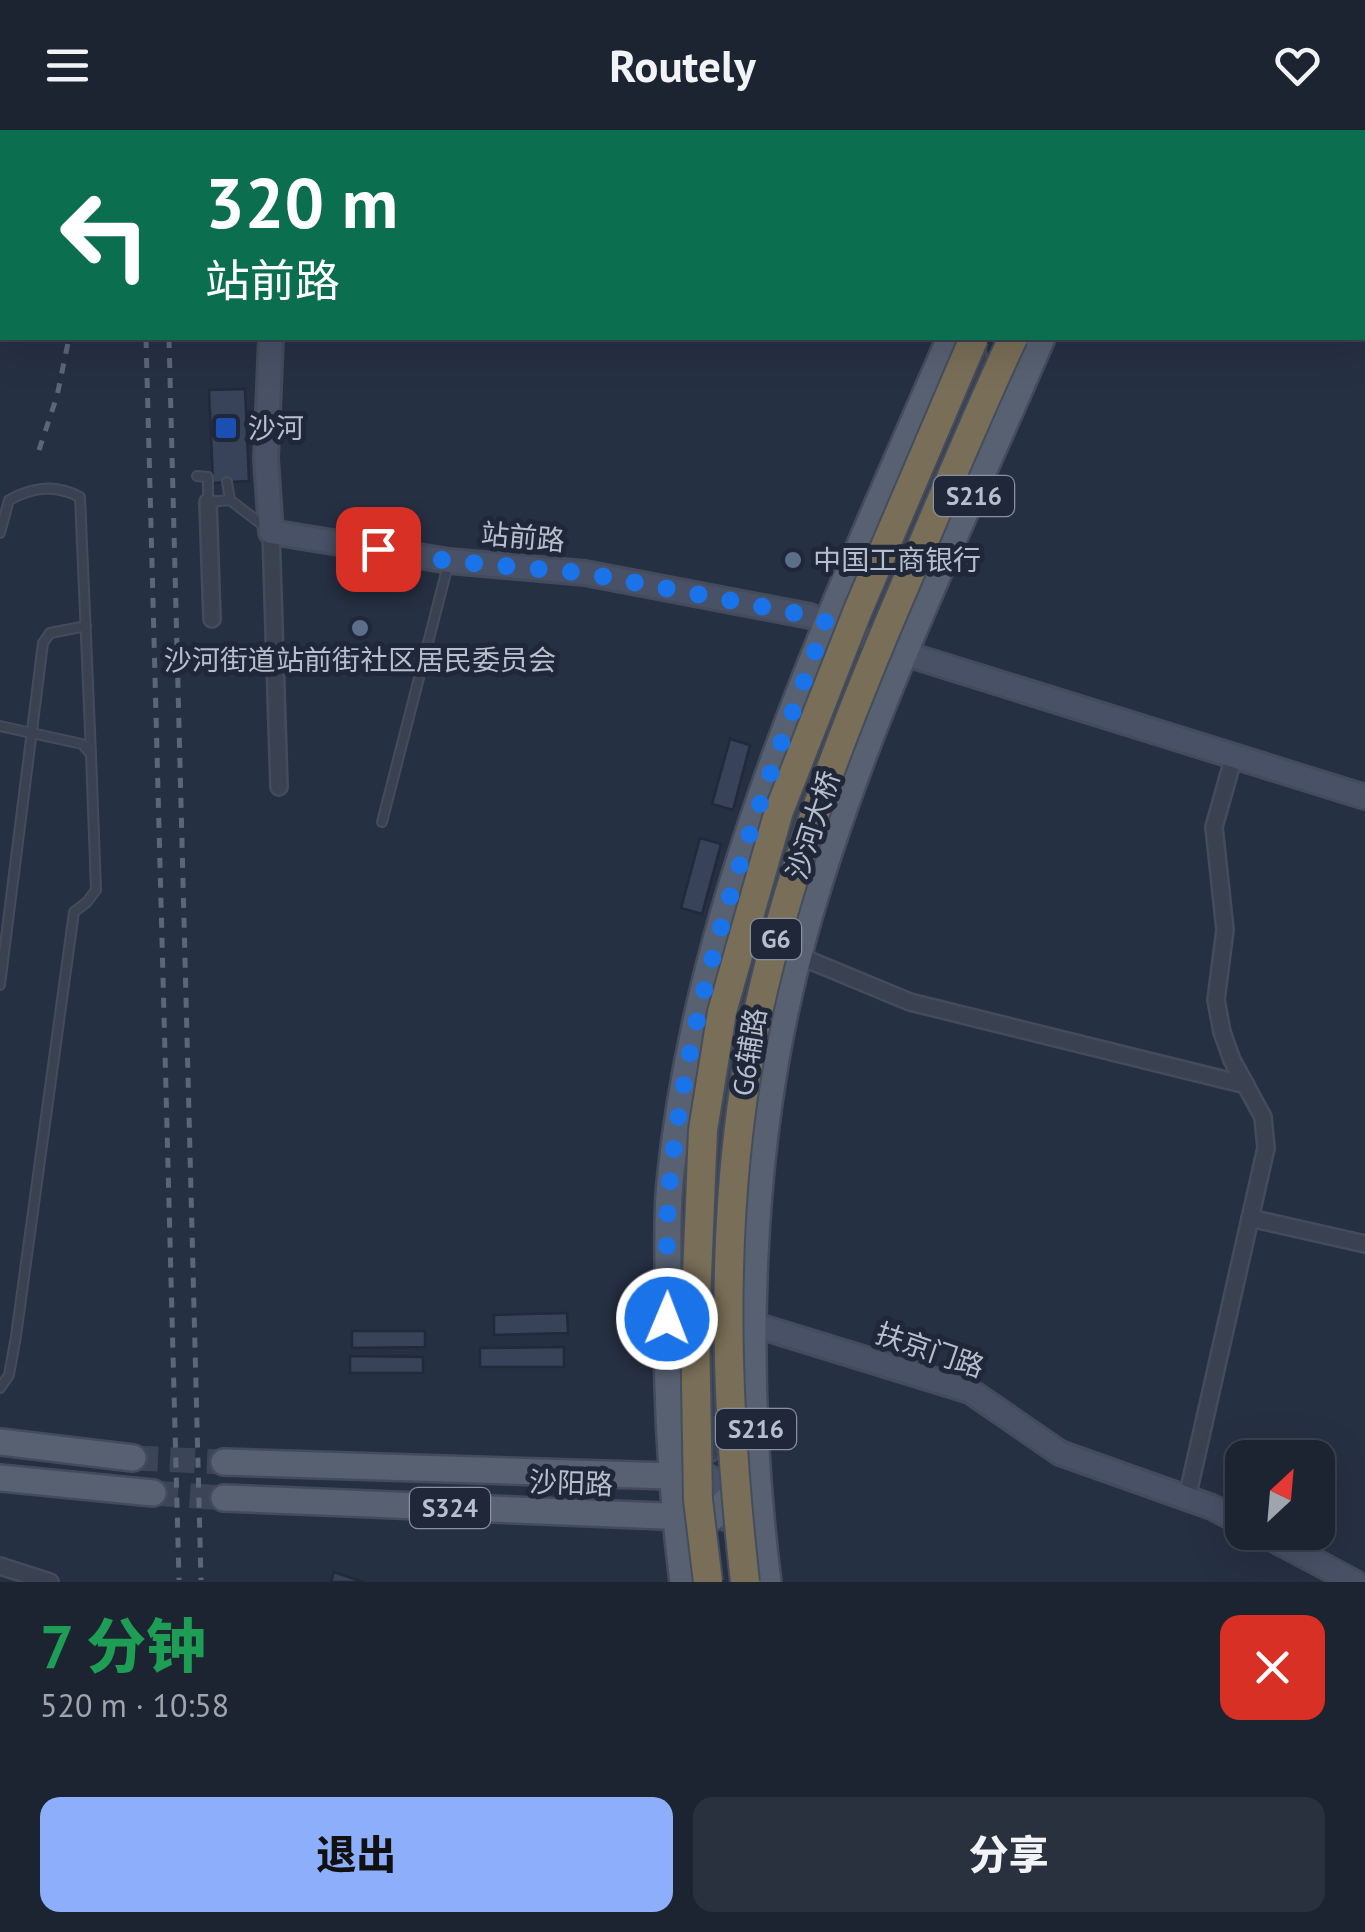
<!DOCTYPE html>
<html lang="zh">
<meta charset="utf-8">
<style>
:root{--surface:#1c2432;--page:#29303e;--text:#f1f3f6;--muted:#a0a4ac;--line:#3a414d;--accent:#8daffb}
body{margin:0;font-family:"PT Sans","Noto Sans SC",sans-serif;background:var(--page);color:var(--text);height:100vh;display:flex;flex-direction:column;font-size:38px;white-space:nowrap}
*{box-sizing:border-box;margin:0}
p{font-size:32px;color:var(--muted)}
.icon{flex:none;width:55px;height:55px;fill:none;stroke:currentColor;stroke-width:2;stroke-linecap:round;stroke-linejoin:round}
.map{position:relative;height:1452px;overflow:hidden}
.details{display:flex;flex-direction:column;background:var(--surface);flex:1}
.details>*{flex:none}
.top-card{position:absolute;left:0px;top:0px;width:1365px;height:210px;box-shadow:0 10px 40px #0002,0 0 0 2px var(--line);background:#0b6e4f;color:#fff;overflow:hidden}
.needle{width:65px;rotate:26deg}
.buttons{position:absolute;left:1225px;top:1310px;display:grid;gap:20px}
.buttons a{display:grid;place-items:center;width:110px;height:110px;border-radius:20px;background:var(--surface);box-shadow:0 10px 40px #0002,0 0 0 2px var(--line);font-size:50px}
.pin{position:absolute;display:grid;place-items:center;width:85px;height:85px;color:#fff;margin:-42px;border-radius:20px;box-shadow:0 5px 15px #0006}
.me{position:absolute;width:110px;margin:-55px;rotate:1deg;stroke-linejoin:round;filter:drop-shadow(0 0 8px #0008)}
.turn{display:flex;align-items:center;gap:35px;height:210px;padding:0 40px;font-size:45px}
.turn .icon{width:130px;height:130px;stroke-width:2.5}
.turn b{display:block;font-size:70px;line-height:85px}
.round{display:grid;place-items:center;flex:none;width:105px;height:105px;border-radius:20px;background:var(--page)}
.headline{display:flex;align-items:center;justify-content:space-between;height:170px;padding:0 40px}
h1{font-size:60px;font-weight:800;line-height:75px;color:#1e9e55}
.primary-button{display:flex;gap:20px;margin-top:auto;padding:20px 40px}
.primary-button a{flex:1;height:115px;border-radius:20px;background:var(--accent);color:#111;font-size:40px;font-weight:800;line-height:115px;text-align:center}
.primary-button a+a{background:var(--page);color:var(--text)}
header{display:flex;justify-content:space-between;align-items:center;height:130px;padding:0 40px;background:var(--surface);font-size:45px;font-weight:800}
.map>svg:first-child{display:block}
.building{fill:#384359;stroke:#21293a;stroke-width:2.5}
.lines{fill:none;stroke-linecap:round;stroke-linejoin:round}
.primary-tunnel{stroke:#3c4558;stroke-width:25;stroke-dasharray:25 12;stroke-linecap:butt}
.lane-casing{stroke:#444b5c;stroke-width:12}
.street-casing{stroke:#444b5c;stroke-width:20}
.secondary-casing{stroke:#444b5c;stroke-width:28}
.primary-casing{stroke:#444b5c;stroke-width:30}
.highway-casing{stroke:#454d5d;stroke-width:32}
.lane{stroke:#3a4252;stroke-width:8}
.street{stroke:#3a4252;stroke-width:15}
.secondary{stroke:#485166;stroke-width:22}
.primary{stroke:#586172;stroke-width:25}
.highway{stroke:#796e57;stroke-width:28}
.rail{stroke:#5c6679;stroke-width:5;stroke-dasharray:10 10;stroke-linecap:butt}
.highway-bridge-casing{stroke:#454d5d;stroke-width:32;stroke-linecap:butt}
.highway-bridge{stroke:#796e57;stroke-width:28}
.route{stroke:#1a73e8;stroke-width:18;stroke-dasharray:0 32.4}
.transit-dot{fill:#1a4fb4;stroke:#1f2738;stroke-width:4}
.service-dot{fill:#5c6f8a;stroke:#1f2738;stroke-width:4}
.labels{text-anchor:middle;stroke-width:10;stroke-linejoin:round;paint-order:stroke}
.shield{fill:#1f2738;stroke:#8991a0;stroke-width:2.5}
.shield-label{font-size:25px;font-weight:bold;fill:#b7becc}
.poi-label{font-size:28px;fill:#b7becc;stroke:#1f2738;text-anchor:start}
.street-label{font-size:28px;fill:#b7becc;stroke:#1f2738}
</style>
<header><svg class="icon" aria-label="menu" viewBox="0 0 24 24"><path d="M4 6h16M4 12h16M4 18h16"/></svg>Routely<svg class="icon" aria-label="heart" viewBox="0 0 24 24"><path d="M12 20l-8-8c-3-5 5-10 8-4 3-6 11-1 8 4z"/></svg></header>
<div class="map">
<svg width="1365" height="1452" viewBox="0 0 1365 1452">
<rect width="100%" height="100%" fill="#263043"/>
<g class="building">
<path d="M444 0H693L692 2Z"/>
<path d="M245 259 249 351 213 353 209 260Z"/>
<path d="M730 609 750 615 733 680 712 674Z"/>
<path d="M700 708 721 714 702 784 681 778Z"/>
<path d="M567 1183 568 1203 494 1205V1185Z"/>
<path d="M352 1201H425V1217L352 1218Z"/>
<path d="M564 1217V1237H480V1218Z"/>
<path d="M350 1226 423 1227V1243H350Z"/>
<path d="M334 1442 363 1452H331Z"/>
</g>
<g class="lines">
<g class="primary-tunnel">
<path d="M133 1328 224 1332"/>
<path d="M153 1363 224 1368"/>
</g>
<g class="lane-casing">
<g id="lane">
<path d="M197 346 208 347V372L230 370"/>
<path d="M227 352 230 370 264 396"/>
<path d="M0 403 9 370C33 357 55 354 80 367L91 624"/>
<path d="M0 596 82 614 91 624 96 760 87 772 74 782 16 1206 9 1245 0 1258"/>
<path d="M382 692 448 435"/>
<path d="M0 855 43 513 50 503 86 496"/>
</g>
</g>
<g class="street-casing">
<g id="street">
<path d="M208 372 212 489"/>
<path d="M271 402 279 657"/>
<path d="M799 826 910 872 1246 955"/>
<path d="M1250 1088 1365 1114"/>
<path d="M711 1323C711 1176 709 1030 740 886 789 659 891 446 979 233L976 211"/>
<path d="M1187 1368 1266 1018 1263 987 1232 930 1222 902 1216 870 1225 800 1214 697 1234 626"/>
<path d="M0 1436 50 1452"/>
</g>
</g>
<g class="secondary-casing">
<g id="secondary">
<path d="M306 2 307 0"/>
<path d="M271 208 266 329 271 402 449 431 585 443 810 486 906 524 1365 667"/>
<path d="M752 1194 970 1261 1060 1323 1212 1377 1242 1393"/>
<path d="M683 1347 710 1348 726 1371 728 1389"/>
<path d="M1260 1402 1354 1452"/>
</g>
</g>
<g class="primary-casing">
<g id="primary">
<path d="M1043 2 1044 0"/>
<path d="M1138 2 1140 0"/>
<path d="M0 1312 133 1328"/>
<path d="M224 1332 670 1346"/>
<path d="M0 1348 153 1363"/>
<path d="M224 1368 712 1388 726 1371"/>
<path d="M683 1452C670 1349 665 1246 668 1143 668 1112 667 1082 670 1052 699 757 834 476 950 208"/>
<path d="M768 1452C742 1245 747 1007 804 805 861 599 958 404 1042 208"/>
</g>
</g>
<g class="highway-casing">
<g id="highway">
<path d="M1070 2 1071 0"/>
<path d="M1108 2 1109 0"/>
</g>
</g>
<use href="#lane" class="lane"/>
<use href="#street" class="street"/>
<use href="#secondary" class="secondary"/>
<use href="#primary" class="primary"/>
<use href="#highway" class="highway"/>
<g class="rail">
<path d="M140 0V2"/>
<path d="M163 0 164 2"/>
<path d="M84 2V0"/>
<path d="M146 208 179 1450"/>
<path d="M169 208 201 1450"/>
<path d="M39 320 57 266 69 208"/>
</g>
<g class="highway-bridge-casing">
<g id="highway-bridge">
<path d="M708 1452 698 1370 695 1195 703 1000 722 882 779 681 858 480 974 208"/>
<path d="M745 1452C724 1265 718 1072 757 887 792 724 856 567 922 416 952 346 981 276 1013 208"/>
</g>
</g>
<use href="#highway-bridge" class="highway-bridge"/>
</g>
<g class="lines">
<path class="route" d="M378 419 449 431 585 443 791 482 826 492C758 673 690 857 670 1051 665 1096 668 1143 667 1189"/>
</g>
<rect class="transit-dot" x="214" y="286" width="24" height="24" rx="5"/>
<g class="service-dot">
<circle cx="793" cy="430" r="10"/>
<circle cx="360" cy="498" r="10"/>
</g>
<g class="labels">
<g class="shield">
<rect x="934" y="346" width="80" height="40" rx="8"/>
<rect x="751" y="789" width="50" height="40" rx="8"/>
<rect x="716" y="1279" width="80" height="40" rx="8"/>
<rect x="410" y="1358" width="80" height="40" rx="8"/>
</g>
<g class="shield-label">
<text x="974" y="375">S216</text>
<text x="776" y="818">G6</text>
<text x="756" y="1308">S216</text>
<text x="450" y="1387">S324</text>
</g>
<g class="poi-label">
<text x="248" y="308">沙河</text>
<text x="813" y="440">中国工商银行</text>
<text x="360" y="540" text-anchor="middle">沙河街道站前街社区居民委员会</text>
</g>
<g class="street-label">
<text transform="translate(523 407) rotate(5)" y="10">站前路</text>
<text transform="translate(813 695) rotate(-72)" y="10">沙河大桥</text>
<text transform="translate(749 922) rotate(-81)" y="10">G6辅路</text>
<text transform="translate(930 1220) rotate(19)" y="10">扶京门路</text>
<text transform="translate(571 1353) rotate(2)" y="10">沙阳路</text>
</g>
</g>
</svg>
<div class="buttons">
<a><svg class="needle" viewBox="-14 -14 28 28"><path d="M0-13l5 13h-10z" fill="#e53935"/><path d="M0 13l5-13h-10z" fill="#a0a4ac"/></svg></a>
</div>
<div class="pin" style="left:378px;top:419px;background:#d93025"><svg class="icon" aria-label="arrive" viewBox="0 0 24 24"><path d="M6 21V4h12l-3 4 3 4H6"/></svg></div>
<svg class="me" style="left:667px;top:1189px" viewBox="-20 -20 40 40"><circle r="17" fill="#1a73e8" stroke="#fff" stroke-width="3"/><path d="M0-11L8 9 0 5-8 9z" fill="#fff"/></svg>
<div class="top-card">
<div class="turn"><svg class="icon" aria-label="left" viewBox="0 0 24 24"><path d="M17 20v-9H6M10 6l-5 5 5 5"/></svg><div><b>320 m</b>站前路</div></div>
</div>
</div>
<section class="details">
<div class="headline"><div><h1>7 分钟</h1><p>520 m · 10:58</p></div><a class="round" style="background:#d93025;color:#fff"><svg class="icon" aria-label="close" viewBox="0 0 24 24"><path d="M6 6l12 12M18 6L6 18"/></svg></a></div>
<div class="primary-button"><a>退出</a><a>分享</a></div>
</section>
